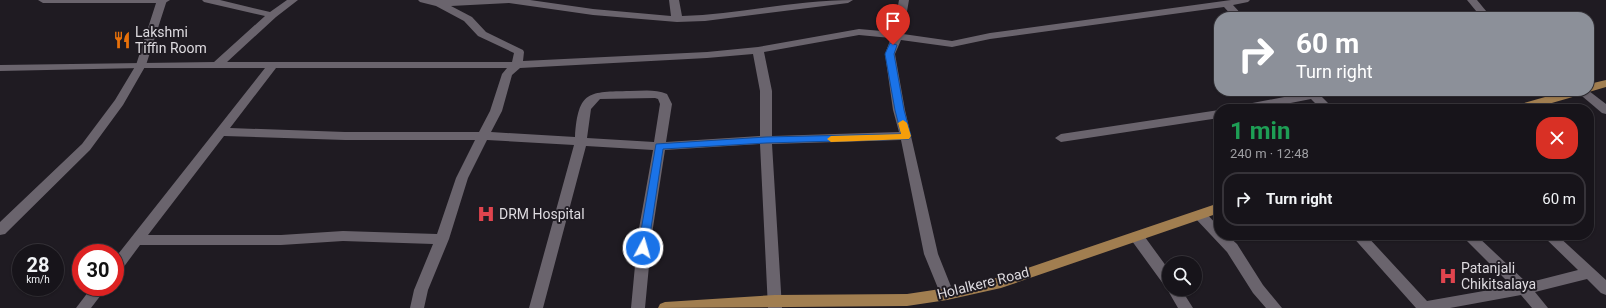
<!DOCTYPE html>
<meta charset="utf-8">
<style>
:root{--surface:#17141a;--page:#242127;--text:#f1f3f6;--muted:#9e9ea2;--line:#363339}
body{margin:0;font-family:Roboto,sans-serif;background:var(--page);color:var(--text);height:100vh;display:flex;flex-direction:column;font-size:15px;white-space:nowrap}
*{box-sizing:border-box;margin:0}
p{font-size:13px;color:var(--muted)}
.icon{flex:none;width:22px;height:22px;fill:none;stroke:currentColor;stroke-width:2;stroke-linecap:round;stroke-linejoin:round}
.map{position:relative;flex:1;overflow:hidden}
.details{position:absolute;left:1214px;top:104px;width:380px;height:136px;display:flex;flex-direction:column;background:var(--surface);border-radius:16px;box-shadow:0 1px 3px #0004,0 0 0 1px var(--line)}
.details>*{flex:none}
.hud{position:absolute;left:1214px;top:12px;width:380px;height:84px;border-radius:16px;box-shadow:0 1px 3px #0004,0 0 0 1px var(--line);background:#8c9099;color:#fff;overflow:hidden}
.fabs{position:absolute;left:1162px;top:256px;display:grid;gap:8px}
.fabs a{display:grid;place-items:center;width:40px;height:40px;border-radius:50%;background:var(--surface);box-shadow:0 1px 3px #0004,0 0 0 1px var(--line);font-size:20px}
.speed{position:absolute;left:12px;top:244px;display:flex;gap:8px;font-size:20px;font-weight:700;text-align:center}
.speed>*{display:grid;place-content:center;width:52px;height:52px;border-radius:50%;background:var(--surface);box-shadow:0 1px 3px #0004,0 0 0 1px var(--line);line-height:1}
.speed small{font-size:10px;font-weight:400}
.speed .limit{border:6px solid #d22;background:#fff;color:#111}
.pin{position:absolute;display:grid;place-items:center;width:34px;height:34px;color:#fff;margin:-41px -17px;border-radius:50% 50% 50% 0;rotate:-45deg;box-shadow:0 0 4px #0007}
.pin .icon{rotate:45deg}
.me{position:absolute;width:44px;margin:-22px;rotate:6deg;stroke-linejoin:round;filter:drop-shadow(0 0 3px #0008)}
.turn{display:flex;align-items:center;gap:14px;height:84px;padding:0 16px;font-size:18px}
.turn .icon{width:52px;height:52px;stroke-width:2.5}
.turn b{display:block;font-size:28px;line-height:34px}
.round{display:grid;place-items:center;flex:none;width:42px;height:42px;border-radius:16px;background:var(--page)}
.overview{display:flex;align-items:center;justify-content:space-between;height:68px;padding:0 16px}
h1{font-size:24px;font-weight:700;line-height:30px;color:#1e9e55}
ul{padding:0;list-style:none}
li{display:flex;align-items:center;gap:12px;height:54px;margin:0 8px 6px;padding:0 8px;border:2px solid var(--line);border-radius:16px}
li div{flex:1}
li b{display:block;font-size:15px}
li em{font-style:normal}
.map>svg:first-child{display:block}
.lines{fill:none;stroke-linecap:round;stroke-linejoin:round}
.street{fill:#6a646d;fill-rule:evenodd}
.secondary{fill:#6a646d;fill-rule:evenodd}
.primary{fill:#a17e50;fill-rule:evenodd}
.route{fill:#1a73e8;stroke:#114b97}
.slow{fill:#f59e0b}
.labels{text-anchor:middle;stroke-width:4;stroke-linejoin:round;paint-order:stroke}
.poi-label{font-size:14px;fill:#dedbe0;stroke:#1f1b22;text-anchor:start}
.street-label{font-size:14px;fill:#dedbe0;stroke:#1f1b22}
</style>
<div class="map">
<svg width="1606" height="308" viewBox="0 0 1606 308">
<rect width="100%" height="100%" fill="#1f1b22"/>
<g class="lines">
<g class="street">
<path d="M38 0H170L165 3H43Z"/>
<path d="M202 0H220L270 12 287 0H298L276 17 227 62H512L514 53 478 36 464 21 436 6 420 2 418 0H530L593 9 671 16 669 0H679L682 16C739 14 795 0 853 0L848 3 705 21 677 22 593 15 509 3 451 6 472 17 486 32 523 50 524 52 523 61 707 52 758 47 859 29 893 32 899 0H909L903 34 952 41 990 33 1231 0H1250L1248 2 1233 5 1244 17H1233L1224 7 990 39 952 47 901 40 895 54 905 110 938 254 954 294 952 298 947 300 942 298 924 254 901 140 772 144 782 308H768L760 144 665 150 652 234 645 308H631L638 234 653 150 586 146 543 308H529L574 145 487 140 468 178 449 239 428 290 424 308H410L414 290 433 244 343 241 281 245H140L120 272 115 273V258L265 68H141L0 71V65L214 62 265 16 204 2ZM859 35 891 38 885 54 893 110 899 132 772 136V91L764 52ZM753 54 760 91V136L666 142 672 104 667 94C655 89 643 91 630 91 589 92 578 90 575 137L491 132 502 111 512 75 520 68 707 58ZM276 68H507L502 74 490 111 479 132H345L230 128ZM655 98 658 99 660 104 654 142 587 138 591 109 600 99ZM224 136 345 140H475L456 178 437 234 343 231 281 235H148Z"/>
<path d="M1467 0H1477L1491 17H1481Z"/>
<path d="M1303 91H1316L1334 109H1321L1311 99 1260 109H1236L1242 105 1305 93Z"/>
<path d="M1576 91H1589L1606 104V114L1602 113Z"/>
<path d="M1219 110V118L1061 142 1055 138 1061 134Z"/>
<path d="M1200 210 1205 212 1219 227V235H1227L1237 244 1263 285 1282 308H1266L1253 293 1227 252 1195 218 1194 215 1195 212Z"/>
<path d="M1137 232 1142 233 1169 270V289H1181L1193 308H1178L1167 289 1168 286 1164 285 1132 241 1130 237 1132 233Z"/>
<path d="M1351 235H1366L1427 301 1512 286 1461 235H1476L1527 283 1578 270 1542 235H1557L1606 280V295L1601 293 1587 279 1535 292 1548 308H1532L1521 295 1450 308H1416Z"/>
<path d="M92 287H107L91 308H76Z"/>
</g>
<path class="secondary" d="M157 0H167L146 65 123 105 90 150 5 234 0 235V222L82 144 115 100 136 65Z"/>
<g class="primary">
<path d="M1606 80V87L1589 92 1587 91H1589V84Z"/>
<path d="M1566 91H1585L1583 94 1531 109H1512L1514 106Z"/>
<path d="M1219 203V213L1001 288 947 300 907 306 658 308 660 304 665 302 775 295 907 294 947 288 1001 277Z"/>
</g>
</g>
<path class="route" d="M890 43 897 45 894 54 904 110 911 136 909 139 766 143 663 149 648 248 647 251H640L638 248 656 144 766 137 901 134 895 110 885 54Z"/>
<path class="slow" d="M903 120 907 123 911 136 909 139 831 142 827 139 831 136 901 134 898 123Z"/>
<defs>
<g id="restaurant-bare" transform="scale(1.38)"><path d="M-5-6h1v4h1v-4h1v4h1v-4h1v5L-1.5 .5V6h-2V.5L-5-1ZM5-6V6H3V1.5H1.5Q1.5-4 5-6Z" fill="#e8710a" stroke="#1f1b22" stroke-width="2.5" paint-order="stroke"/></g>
<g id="hospital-bare" transform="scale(1.38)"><path d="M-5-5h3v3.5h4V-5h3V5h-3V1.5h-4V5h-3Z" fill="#e0444e" stroke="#1f1b22" stroke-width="2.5" paint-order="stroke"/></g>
</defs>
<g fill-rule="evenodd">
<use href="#restaurant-bare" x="122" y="40"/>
<use href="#hospital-bare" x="486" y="214"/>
<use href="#hospital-bare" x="1448" y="276"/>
</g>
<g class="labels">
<g class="poi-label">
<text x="135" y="37">Lakshmi<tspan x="135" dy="16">Tiffin Room</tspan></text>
<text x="499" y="219">DRM Hospital</text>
<text x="1461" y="273">Patanjali<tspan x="1461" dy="16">Chikitsalaya</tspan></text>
</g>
<g class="street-label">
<text transform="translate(983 283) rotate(-14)" y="5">Holalkere Road</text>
</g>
</g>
</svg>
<div class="fabs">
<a><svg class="icon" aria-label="search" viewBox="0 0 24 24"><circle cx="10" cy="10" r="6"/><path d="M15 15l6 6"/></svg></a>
</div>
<div class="speed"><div>28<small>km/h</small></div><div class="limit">30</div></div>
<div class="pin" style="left:893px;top:45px;background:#d93025"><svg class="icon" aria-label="arrive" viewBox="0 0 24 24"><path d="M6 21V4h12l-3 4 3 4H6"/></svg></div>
<svg class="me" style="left:643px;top:248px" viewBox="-20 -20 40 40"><circle r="17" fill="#1a73e8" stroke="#fff" stroke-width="3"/><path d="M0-11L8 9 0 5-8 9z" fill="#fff"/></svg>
<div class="hud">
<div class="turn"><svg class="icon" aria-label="right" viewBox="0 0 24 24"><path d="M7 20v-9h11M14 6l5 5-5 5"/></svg><div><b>60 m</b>Turn right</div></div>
</div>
<section class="details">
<div class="overview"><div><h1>1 min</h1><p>240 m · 12:48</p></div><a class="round" style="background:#d93025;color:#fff"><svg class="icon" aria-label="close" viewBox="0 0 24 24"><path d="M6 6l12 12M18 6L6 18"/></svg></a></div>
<ul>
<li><svg class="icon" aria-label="right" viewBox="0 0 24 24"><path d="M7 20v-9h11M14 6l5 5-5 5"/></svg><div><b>Turn right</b></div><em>60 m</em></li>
</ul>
</section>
</div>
